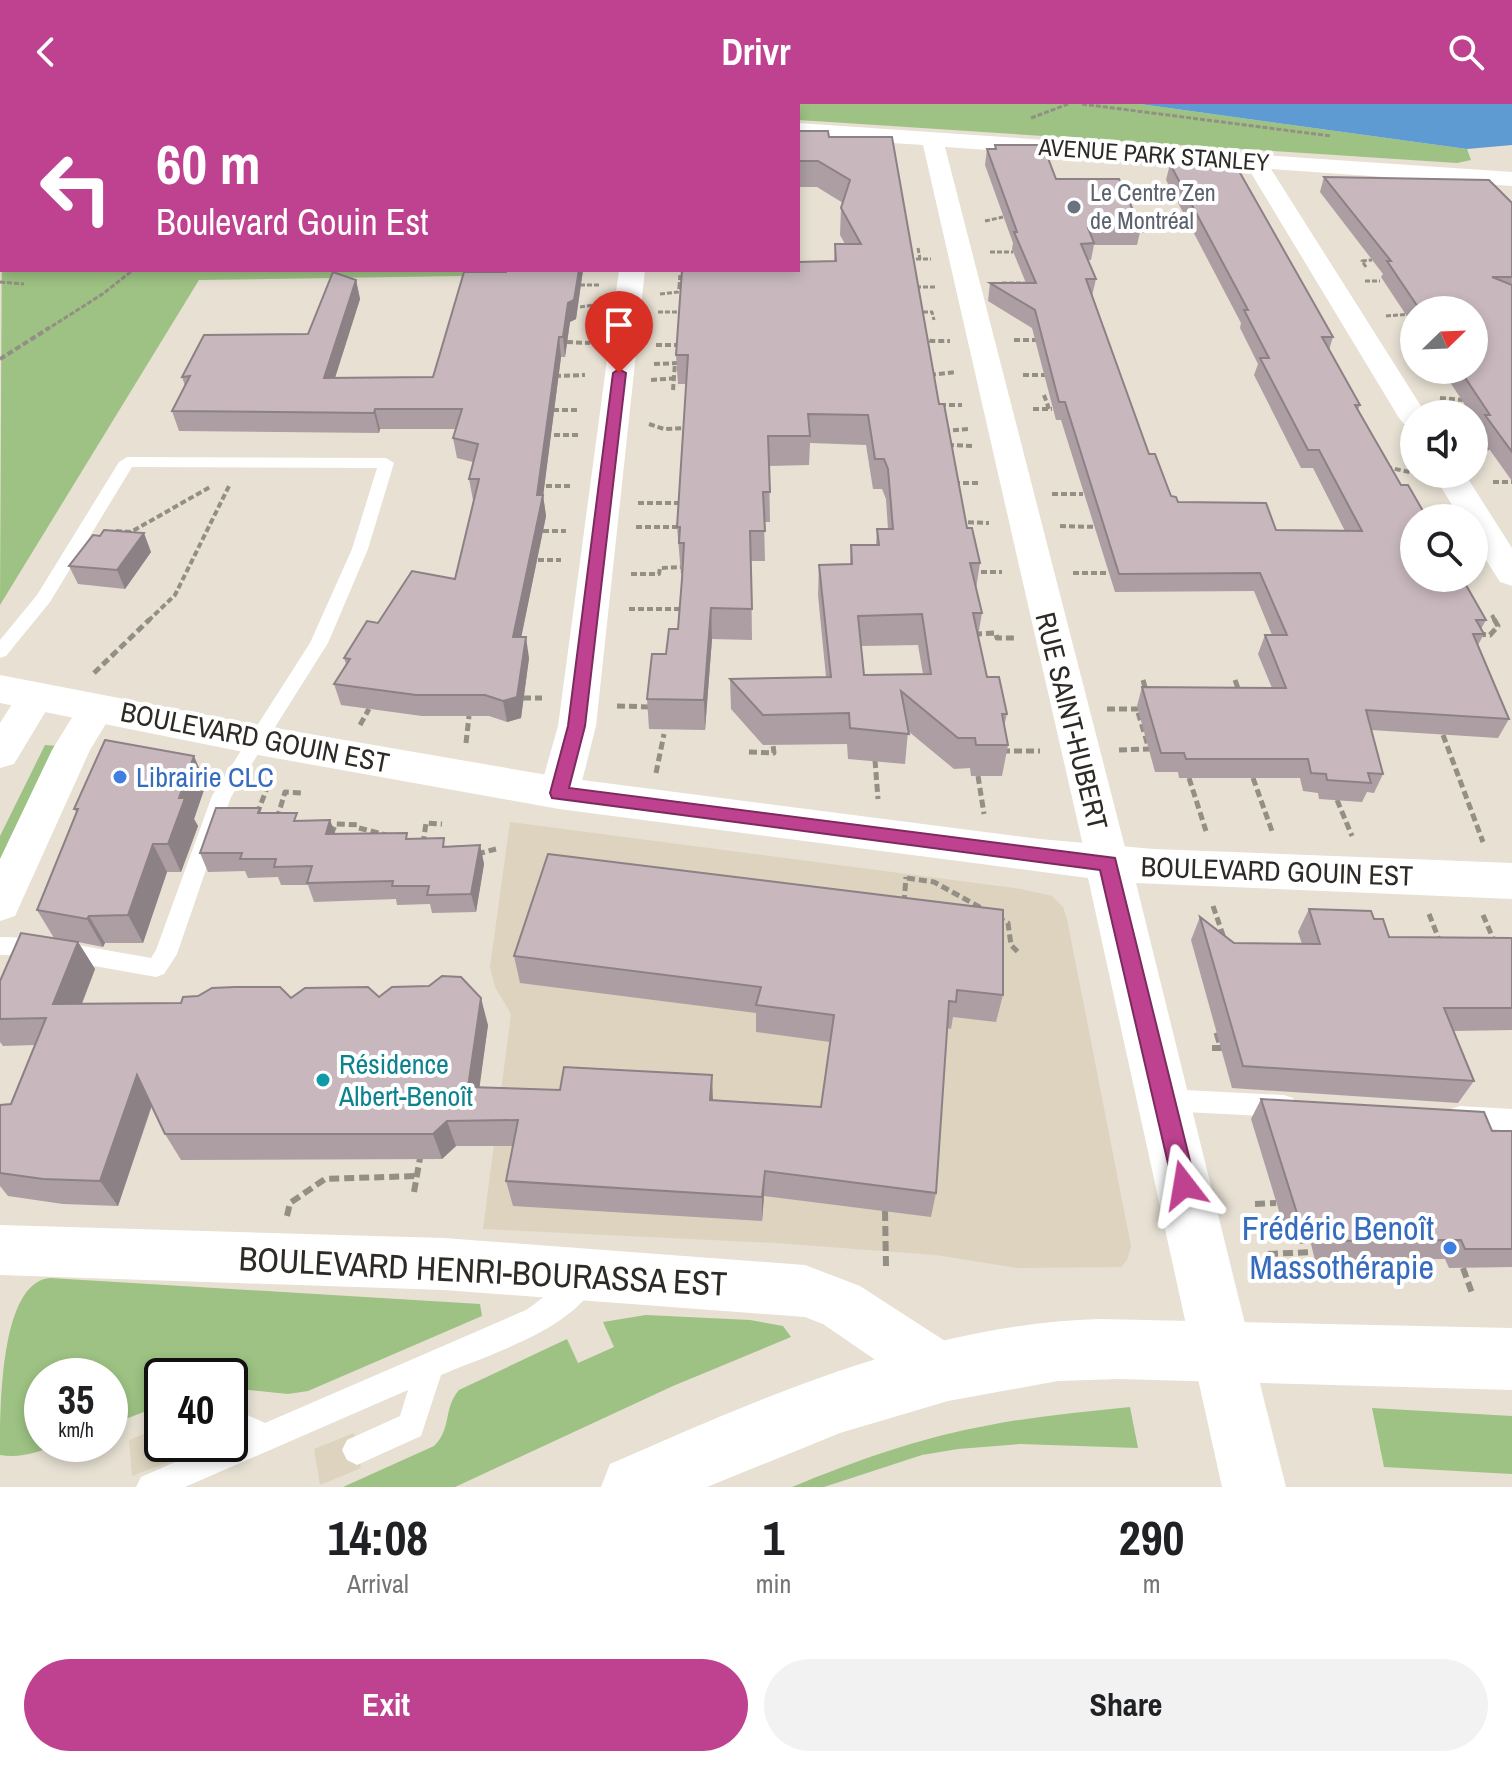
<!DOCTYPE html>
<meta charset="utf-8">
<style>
:root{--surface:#fff;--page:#f2f2f2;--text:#202124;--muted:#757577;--accent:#bf4290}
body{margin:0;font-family:"Archivo Narrow",sans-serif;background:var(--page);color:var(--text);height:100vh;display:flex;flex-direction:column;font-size:30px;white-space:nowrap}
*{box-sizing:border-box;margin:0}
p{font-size:26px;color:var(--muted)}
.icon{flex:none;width:44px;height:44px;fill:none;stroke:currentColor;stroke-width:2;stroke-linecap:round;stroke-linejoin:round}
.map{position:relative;height:1383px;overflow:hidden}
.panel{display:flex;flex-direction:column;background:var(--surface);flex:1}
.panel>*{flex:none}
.top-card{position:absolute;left:0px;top:0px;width:800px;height:168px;box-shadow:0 4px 12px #0003;background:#bf4290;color:#fff;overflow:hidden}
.needle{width:52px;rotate:67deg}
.buttons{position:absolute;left:1400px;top:192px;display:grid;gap:16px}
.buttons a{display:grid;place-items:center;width:88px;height:88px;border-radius:50%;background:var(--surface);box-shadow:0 4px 12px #0003;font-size:40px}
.speed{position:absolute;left:24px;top:1254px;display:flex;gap:16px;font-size:40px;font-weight:700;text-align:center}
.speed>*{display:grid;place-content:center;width:104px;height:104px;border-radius:50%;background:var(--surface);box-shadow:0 4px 12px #0003;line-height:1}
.speed small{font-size:20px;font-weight:400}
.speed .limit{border:4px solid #111;border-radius:12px;background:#fff;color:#111}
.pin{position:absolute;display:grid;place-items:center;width:68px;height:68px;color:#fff;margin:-82px -34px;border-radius:50% 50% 50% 0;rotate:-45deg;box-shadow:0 0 8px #0007}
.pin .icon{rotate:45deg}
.me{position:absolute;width:88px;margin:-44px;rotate:346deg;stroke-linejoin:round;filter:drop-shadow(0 0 6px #0008)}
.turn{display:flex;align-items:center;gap:28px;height:168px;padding:0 24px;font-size:36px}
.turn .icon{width:104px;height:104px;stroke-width:2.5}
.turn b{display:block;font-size:56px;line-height:68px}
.eta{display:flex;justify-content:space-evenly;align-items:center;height:136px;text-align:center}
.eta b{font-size:48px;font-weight:700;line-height:56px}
.button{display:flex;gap:16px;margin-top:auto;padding:16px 24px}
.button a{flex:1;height:92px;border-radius:48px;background:var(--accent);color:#fff;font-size:32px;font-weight:700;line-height:92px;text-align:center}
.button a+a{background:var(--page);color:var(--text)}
header{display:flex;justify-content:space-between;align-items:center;height:104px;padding:0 24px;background:var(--accent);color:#fff;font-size:36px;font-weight:700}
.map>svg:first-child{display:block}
.built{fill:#ddd3bf}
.green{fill:#9dc283}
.water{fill:#5e9bd2}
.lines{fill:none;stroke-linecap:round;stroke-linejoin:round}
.path-far3{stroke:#948f85;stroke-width:3;stroke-dasharray:5 2;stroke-linecap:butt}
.path-far2{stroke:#948f85;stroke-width:4;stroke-dasharray:6 3;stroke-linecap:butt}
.path-far1{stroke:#948f85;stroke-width:5;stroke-dasharray:8 4;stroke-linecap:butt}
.path{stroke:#948f85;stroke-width:6;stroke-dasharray:10 5;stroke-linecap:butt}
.service{fill:#fff;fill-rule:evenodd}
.pedestrian{fill:#fff;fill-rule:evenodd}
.minor{fill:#fff;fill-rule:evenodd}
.tertiary{fill:#fff;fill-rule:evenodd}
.secondary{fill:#fff;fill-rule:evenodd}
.primary{fill:#fff;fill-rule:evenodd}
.wall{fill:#ac9ea3;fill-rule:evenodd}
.shaded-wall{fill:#8c8184}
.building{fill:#c8b8bd;stroke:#8c8184;stroke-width:2;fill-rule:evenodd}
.route{fill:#bf4290;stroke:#7c2b5e;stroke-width:2}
.worship-dot{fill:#6b7280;stroke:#fff;stroke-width:3}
.shop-dot{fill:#3f7fe0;stroke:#fff;stroke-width:3}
.culture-dot{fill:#0f9aa8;stroke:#fff;stroke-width:3}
.labels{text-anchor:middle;stroke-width:8;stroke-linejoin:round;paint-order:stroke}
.far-street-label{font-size:24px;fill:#2e2b26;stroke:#fff}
.far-worship-label{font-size:24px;fill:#5b616d;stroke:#fff;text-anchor:start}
.street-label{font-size:28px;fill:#2e2b26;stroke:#fff}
.shop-label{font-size:28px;fill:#366cbe;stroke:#fff;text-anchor:start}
.culture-label{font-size:28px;fill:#0d838f;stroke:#fff;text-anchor:start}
.near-shop-label{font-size:34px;fill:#366cbe;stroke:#fff;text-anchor:end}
.near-street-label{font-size:34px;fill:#2e2b26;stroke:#fff}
</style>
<header><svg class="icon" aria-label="back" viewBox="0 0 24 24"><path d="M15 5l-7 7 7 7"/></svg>Drivr<svg class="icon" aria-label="search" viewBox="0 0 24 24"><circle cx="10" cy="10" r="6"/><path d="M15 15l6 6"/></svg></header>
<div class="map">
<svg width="1512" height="1383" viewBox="0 0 1512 1383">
<rect width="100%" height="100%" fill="#e7e0d3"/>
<g class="built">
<path d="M510 718 1021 785 1052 792 1063 803 1067 815 1131 1142 1127 1156 1121 1163 1017 1164 936 1151 776 1139 483 1125 511 910 495 883 490 863Z"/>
<path d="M162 1323V1340H172L174 1356 132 1372 129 1336Z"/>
<path d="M354 1329 361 1364 320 1381 314 1345Z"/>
</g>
<g class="green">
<path d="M598 0H1140L1467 45 1471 56 1457 59 830 18 798 16V2Z"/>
<path d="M2 116V166H464L462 172 199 176 0 501Z"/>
<path d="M45 641 57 642 0 759V732Z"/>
<path d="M50 1174 480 1200 482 1212 308 1287 288 1290 230 1284V1272H162V1301L110 1321V1272H42V1340H60C41 1347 20 1355 0 1351 0 1302 0 1178 50 1174Z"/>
<path d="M646 1211 750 1216 783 1222 791 1233 673 1282 455 1383H343L434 1342C452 1325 443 1304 459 1286L567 1235 578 1259 614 1243 603 1218Z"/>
<path d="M1130 1303 1138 1344 1020 1340 958 1345 922 1351 824 1383H792C855 1357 922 1333 990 1321 1036 1312 1083 1308 1130 1303Z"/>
<path d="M1372 1304 1512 1312V1370L1384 1363Z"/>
</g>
<path class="water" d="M1140 0H1512V41L1467 45Z"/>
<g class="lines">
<g class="path-far3">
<path d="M571 0 599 2"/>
<path d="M1082 0 1331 32"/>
<path d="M110 2 120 0"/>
<path d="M702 2 706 0"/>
<path d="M1031 14 1068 0"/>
<path d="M985 117 1003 113"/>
<path d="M1135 127H1146"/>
<path d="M918 144 920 155"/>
<path d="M990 148H1013"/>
<path d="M909 155H931"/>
<path d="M1366 163 1362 157 1372 156"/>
<path d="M1365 177H1380"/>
<path d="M0 178 24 180"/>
<path d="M1002 179H1025"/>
<path d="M580 181H599"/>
<path d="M679 183 680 170"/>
<path d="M916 183H935"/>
<path d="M660 190 678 188 679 183"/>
<path d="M580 203 594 201"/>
<path d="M658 208H681"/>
<path d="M916 208H932L934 216"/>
<path d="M1386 212 1412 210"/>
<path d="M46 226 104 189 133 166"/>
</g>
<g class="path-far2">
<path d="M921 233 931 237H950"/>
<path d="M1014 236H1037"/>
<path d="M567 238 590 239"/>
<path d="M656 241H679"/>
<path d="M0 255 49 224"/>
<path d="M654 260 680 259"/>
<path d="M930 271 956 268"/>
<path d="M1023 271H1049"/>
<path d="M555 272 585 271"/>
<path d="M1427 274 1445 271"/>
<path d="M651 276 678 274"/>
<path d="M673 286 675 259"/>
<path d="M1044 291 1049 305"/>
<path d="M1440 294 1464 296 1470 305 1443 304"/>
<path d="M940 301H962"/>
<path d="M1033 305H1052"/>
<path d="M553 306H580"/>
<path d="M649 320 664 325 687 324"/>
<path d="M944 327 968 325"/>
<path d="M545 331H579"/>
<path d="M948 341 974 342"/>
<path d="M1474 345 1495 344"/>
<path d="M1386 363 1414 369"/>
<path d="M1493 378H1512"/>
<path d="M954 379H980"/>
<path d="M546 382H573"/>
<path d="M1052 390H1083"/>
<path d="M638 399H684"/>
<path d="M959 418 989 419"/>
<path d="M1060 422 1098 423"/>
<path d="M636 423H682"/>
<path d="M116 427 131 428 210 383"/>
<path d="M543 427H566"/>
<path d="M538 456H561"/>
<path d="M972 468H1002"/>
<path d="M1073 469H1108"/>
<path d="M631 470H659L660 464 681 463"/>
<path d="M629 505H683"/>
<path d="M1492 511 1495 517"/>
<path d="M148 517 175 491 229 382"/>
</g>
<g class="path-far1">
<path d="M974 530 996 529 997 534H1017"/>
<path d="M1478 530 1490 531 1498 522 1494 515"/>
<path d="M94 569 150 515"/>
<path d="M1143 576 1147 590"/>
<path d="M1235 576 1240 590"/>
<path d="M523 594H542"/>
<path d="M617 602 651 603"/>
<path d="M1107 605H1137L1138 602"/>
<path d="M360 621 369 605"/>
<path d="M1443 631 1483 738"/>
<path d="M466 639 469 612"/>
<path d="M1119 646 1149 645 1137 605"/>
<path d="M1002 647H1040"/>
<path d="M749 648 774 649 773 641"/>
<path d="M875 656 878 695"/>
<path d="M656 669 664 630"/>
<path d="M978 672 984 710"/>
<path d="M1189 674 1206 727"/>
<path d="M1253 674 1273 730"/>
<path d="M1337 696 1352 732"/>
<path d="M257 710 272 671"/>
<path d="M277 715 285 688 302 689"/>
<path d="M359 724 386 731"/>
<path d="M331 730 336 720 360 721"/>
<path d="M423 740 426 719 442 720"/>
<path d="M477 750 496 745"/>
<path d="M907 774 934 778 985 806"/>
<path d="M904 799 906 773"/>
<path d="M1213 802 1224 834"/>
<path d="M1429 810 1440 838"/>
<path d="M1483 811 1495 839"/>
<path d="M997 813 1008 819 1011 841 1020 850"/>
</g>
<g class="path">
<path d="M1212 944H1221L1216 927"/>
<path d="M414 1088 420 1054"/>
<path d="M1255 1100 1276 1099"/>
<path d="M885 1107 886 1162"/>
<path d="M287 1112 290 1099 325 1075 416 1072"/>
<path d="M1268 1150 1313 1148"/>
<path d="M1463 1164 1473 1192"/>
</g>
<g class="service">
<path d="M127 353 386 354 394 359 368 445 328 539 231 693 177 850 164 870 156 873 38 852 0 851V833L38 834 151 854 156 846 212 692 310 539 352 445 377 364 132 363 50 498 6 552 0 554V536L37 491 119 358Z"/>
<path d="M1165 985 1284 991 1293 994 1296 1002 1293 1010 1284 1013 1165 1007 1156 1004 1153 996 1156 988Z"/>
<path d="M1460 1002 1512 1005V1027L1451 1021 1448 1013 1451 1005Z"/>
<path d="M584 1163 593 1167 597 1176C576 1225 487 1251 441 1271L421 1332 357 1361 347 1356 342 1346 347 1336 400 1312 408 1286 185 1383H136L141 1373 216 1340H230V1303L265 1319 526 1206C546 1194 563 1172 584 1163Z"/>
</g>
<g class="pedestrian">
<path d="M177 0H228L175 2Z"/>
<path d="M466 0H514L516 2H468Z"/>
</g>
<g class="minor">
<path d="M798 19 1512 68V82L1271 65 1426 310H1414V323L1404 320 1399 314 1248 64 945 43 1129 759 1123 770 1108 775 1093 770 1087 759 923 41 798 33Z"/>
<path d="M0 89H2L0 105Z"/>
<path d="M619 166H645L596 622 579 689 573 699 559 704 545 699 539 689 558 622Z"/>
<path d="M1433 370H1465L1512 444V482L1500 478 1474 437V414H1460Z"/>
<path d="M36 579 49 583 55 592 14 660 0 664V619L23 583Z"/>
<path d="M97 590 110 594 116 603 90 646 15 812 0 817V755L52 646 84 594Z"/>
<path d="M0 1121 444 1134 805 1161 860 1182 962 1248 970 1268 962 1288 942 1296 922 1288 823 1220 805 1213 444 1186 0 1171Z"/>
</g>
<path class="tertiary" d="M0 571 258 621 559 673 1040 735 1154 745 1512 759V795L1136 779 1252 1248 1244 1270 1222 1278 1200 1270 1192 1248 1088 774 559 705 258 651 0 599Z"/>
<path class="secondary" d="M1222 1218 1244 1226 1252 1248 1286 1383H1222L1192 1248 1200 1226Z"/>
<path class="primary" d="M1099 1215 1512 1224V1286L1119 1275 1058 1277 948 1297 840 1329 707 1383H601L610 1360C765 1292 927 1220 1099 1215Z"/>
</g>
<g class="wall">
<path d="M798 27 829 33H892L939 300 967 424 980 459 976 485 982 509 978 532 987 573 1007 610 1004 622 1008 641 1002 672H971L970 664 954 665 908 627 905 660 848 655 847 640 763 641 731 605 730 575 826 573 818 491 819 461 850 460 851 441H876L877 425H888L886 395 882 385H873L866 341 810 339 809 361 769 362 770 418H764L765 457H751L752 536 712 535 705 626 649 625 647 595 666 550 678 525 682 470H681L677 423 686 280H678L676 251 834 157 835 140H845L840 131 841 104 843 99 817 83H798ZM918 541 923 570 864 571 861 542Z"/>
<path d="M995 41 1141 124 1137 141H1094L1091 156H1088L1096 175 1092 192 1149 350 1171 392 1178 398 1276 426 1345 427 1313 364H1301L1254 271 1258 260 1240 224 1241 219 1166 76 1170 60 1333 233 1329 246 1360 301 1358 306 1401 381 1486 516 1481 525 1484 530 1478 541 1509 615 1498 634 1371 626 1383 670 1374 689 1367 688 1362 698 1319 695 1318 689 1303 687 1300 674H1179L1178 668H1155L1137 602 1142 583 1272 584 1258 550 1265 531H1272L1254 487 1115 488 1061 316H1056L1032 224 988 197 990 179H1026L1012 145 1013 139 985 61 987 45H995Z"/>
<path d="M1324 73 1512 99V377L1477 328 1479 323 1474 315V310H1471L1442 266H1474V206H1414V223L1381 173 1383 170 1320 88Z"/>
<path d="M506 166H583L576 215 570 218 565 253H561L543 391 546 412 521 533 529 554 521 614 507 618 489 612H422L341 601 334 580 346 560 344 554 378 519 455 475 474 396H473L469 375 473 358 457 354 453 334 456 325H380L379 329 179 327 172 307 185 282 182 273 308 230 356 176 360 195 335 273H433Z"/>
<path d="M100 432 151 448 125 485 78 480 69 462Z"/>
<path d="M206 680 194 715 198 722 181 768H167L143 839H105L103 843 78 838 95 865 82 900 181 899 291 894 379 893 488 921 479 983 821 1003 830 938 756 928V909L520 879 514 852 548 750 1003 891 996 918 953 913 951 925 947 924 936 1089 931 1113 764 1092 762 1117 513 1102 506 1077 513 1042H456L442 1055 181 1056 165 1030 152 1002 118 1102 63 1100 8 1092 0 1082V1001L11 1000 35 941 3 942 0 938V877L54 834 37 806 77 709 74 705Z"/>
<path d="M262 709 300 717 335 730 408 735 447 742 480 741 484 760 476 808 432 809 430 800 397 801 396 795 314 798 308 781H281L278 773 248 774 245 767 208 768 200 749Z"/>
<path d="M1309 805 1374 815 1389 833 1512 834V926L1453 927 1474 977 1458 999 1232 984 1191 836 1200 813 1234 839 1302 840 1298 828Z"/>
<path d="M1261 995 1492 1027H1512V1163L1449 1164 1445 1155 1315 1156 1311 1140H1289L1251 1015Z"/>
</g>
<g class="shaded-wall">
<path d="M579 166H583L576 215 570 218 565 253 563 233 568 199Z"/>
<path d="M356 176 360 195 329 293 324 274Z"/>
<path d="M559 233 561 253 543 393V391L546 412 517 554 513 533 537 391Z"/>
<path d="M375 305 380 325 379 329 374 309Z"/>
<path d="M144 429 151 448 125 485 117 466Z"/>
<path d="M711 504 712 535 705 626 704 596Z"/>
<path d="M526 533 529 554 521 614 507 618 503 597Z"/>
<path d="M194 652 206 680 194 715 198 722 181 768 168 740 179 694Z"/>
<path d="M330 716 337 734 326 730Z"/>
<path d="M153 740 167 768 143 839 128 811Z"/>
<path d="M480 741 484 760 476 808 471 790Z"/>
<path d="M89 812 105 839 103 843 87 815Z"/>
<path d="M78 838 95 865 71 927 53 900Z"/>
<path d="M481 894 488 921 476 1009 468 983Z"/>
<path d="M137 971 153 997 118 1102 100 1077Z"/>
<path d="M712 971 713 997 710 996Z"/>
<path d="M447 1017 456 1042 442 1055 433 1030Z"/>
<path d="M765 1067 764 1092 762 1117V1093Z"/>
</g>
<g class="building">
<path d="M798 27H828L829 33H892L939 300H944L967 424H972L980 459H970L982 509H973L987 573H999L1007 610H1002L1008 641H976L975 634H958L901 587 909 630 850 624 849 609 763 611 730 575 831 573 819 461 852 460 851 441H879L877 425H893L888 365 884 355H875L868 311 808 310 810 332H768L770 388H763L765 427H750L752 505 711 504 704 596 647 595 652 550H666L669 525H678L682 475 684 439H679L680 423H677L688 251H676L682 166H798V158L836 157 835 140H861L841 104 850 76 818 57H798ZM922 510 931 570 864 571 858 512Z"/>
<path d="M995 41H1043L1056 75H1119L1141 124H1088L1094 139 1081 140 1096 175H1086L1149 350H1155L1171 392 1176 393 1178 398 1266 399 1276 426 1362 427 1319 346H1308L1260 254H1269L1244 206H1248L1170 60H1235L1333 233H1322L1360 301H1355L1401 381H1408L1427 414H1414V474H1462L1486 516H1476L1484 530H1473L1509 615 1366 606 1383 670 1368 669 1371 679 1327 676 1326 670 1311 669 1308 655H1186L1184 649H1161L1142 583 1286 584 1265 531H1287L1260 469 1119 470 1065 298H1059L1035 206 990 179H1036L1014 128H1017L987 45H996Z"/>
<path d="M1324 73 1489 76 1512 99V173H1492L1512 181V348L1485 311H1490L1460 266H1474V206H1420L1387 157H1391Z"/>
<path d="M506 166H579L574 196 568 199 563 233H559L537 391H543L513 533H526L517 593 503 597 485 591H416L334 580 350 555 344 554 367 517 378 519 412 467 455 475 479 375H469L478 340 453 334 462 305H375L374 309 172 307 190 272 182 273 204 231 308 230 333 168 356 176 324 274 433 273 464 168H506Z"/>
<path d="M104 426 144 429 117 466 69 462 93 431 100 432Z"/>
<path d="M105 636 194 652 179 694H185L168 740H153L128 811 89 812 87 815 37 806 78 705H74Z"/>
<path d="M216 704H260L258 709H297L294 717 330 716 326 730 407 729 406 735 444 734 443 743 480 741 471 790 427 791 429 782H392L393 777 307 779 312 762 274 763 276 755H240L242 749H200Z"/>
<path d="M548 750 1003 806V891L957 886 956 898 949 897 936 1089 765 1067 762 1093 506 1077 518 1016 447 1017 433 1030H165L137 971 100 1077 43 1075 0 1069V1001L11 1000 46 914 0 915V877L21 829 78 838 53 900 181 899 183 893 198 892 212 884 235 883H280L291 894 305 884 368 883 379 893 392 883 429 882 442 872 461 873 481 894 468 983 560 986 564 963 712 971 710 996 821 1003 834 911 756 901 761 883 514 852Z"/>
<path d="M1309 805 1371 807 1374 815H1383L1389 833 1512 834V904H1444L1474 977 1243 962 1200 813 1234 839 1320 840Z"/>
<path d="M1261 995 1484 1008 1492 1027H1512V1145H1465L1461 1136 1328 1137 1324 1121 1301 1122Z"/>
</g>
<path class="route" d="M619 265 626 269 585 622 569 684 1115 754 1196 1081 1193 1089 1184 1092 1176 1089 1173 1081 1100 766 552 694 550 689 568 622 613 269Z"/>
<circle class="worship-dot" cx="1074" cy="103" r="8"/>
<g class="shop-dot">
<circle cx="120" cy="673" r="8"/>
<circle cx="1450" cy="1144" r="8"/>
</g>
<circle class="culture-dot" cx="323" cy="976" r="8"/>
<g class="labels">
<g class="far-street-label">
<text transform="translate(1154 51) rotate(4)" y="8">AVENUE PARK STANLEY</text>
</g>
<g class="far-worship-label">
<text x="1090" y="97">Le Centre Zen<tspan x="1090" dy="28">de Montréal</tspan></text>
</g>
<g class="street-label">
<text transform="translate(1072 617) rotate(76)" y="10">RUE SAINT-HUBERT</text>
<text transform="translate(255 633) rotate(11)" y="10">BOULEVARD GOUIN EST</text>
<text transform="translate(1277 767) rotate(2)" y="10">BOULEVARD GOUIN EST</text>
</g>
<g class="shop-label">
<text x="136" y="683">Librairie CLC</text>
</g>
<g class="culture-label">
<text x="339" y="970">Résidence<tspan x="339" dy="32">Albert-Benoît</tspan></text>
</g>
<g class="near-shop-label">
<text x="1434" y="1136">Frédéric Benoît<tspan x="1434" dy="39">Massothérapie</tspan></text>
</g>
<g class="near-street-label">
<text transform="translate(483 1167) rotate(3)" y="12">BOULEVARD HENRI-BOURASSA EST</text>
</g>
</g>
</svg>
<div class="buttons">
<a><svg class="needle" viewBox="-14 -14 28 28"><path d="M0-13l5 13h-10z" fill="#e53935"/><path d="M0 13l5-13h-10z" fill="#757577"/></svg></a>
<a><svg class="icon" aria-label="sound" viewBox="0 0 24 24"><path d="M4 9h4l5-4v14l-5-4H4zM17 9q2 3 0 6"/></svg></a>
<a><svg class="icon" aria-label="search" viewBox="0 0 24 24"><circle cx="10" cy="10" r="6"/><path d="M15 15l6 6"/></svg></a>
</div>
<div class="speed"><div>35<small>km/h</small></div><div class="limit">40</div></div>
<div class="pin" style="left:619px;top:269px;background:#d93025"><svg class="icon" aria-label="arrive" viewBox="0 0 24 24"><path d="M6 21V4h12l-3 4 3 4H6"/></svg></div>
<svg class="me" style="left:1184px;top:1081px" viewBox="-20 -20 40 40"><path d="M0-17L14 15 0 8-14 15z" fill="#bf4290" stroke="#fff" stroke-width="4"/></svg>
<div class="top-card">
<div class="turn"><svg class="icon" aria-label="left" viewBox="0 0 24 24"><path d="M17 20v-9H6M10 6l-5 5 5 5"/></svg><div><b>60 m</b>Boulevard Gouin Est</div></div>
</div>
</div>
<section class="panel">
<div class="eta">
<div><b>14:08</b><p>Arrival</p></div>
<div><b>1</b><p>min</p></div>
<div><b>290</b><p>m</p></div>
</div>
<div class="button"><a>Exit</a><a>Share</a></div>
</section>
